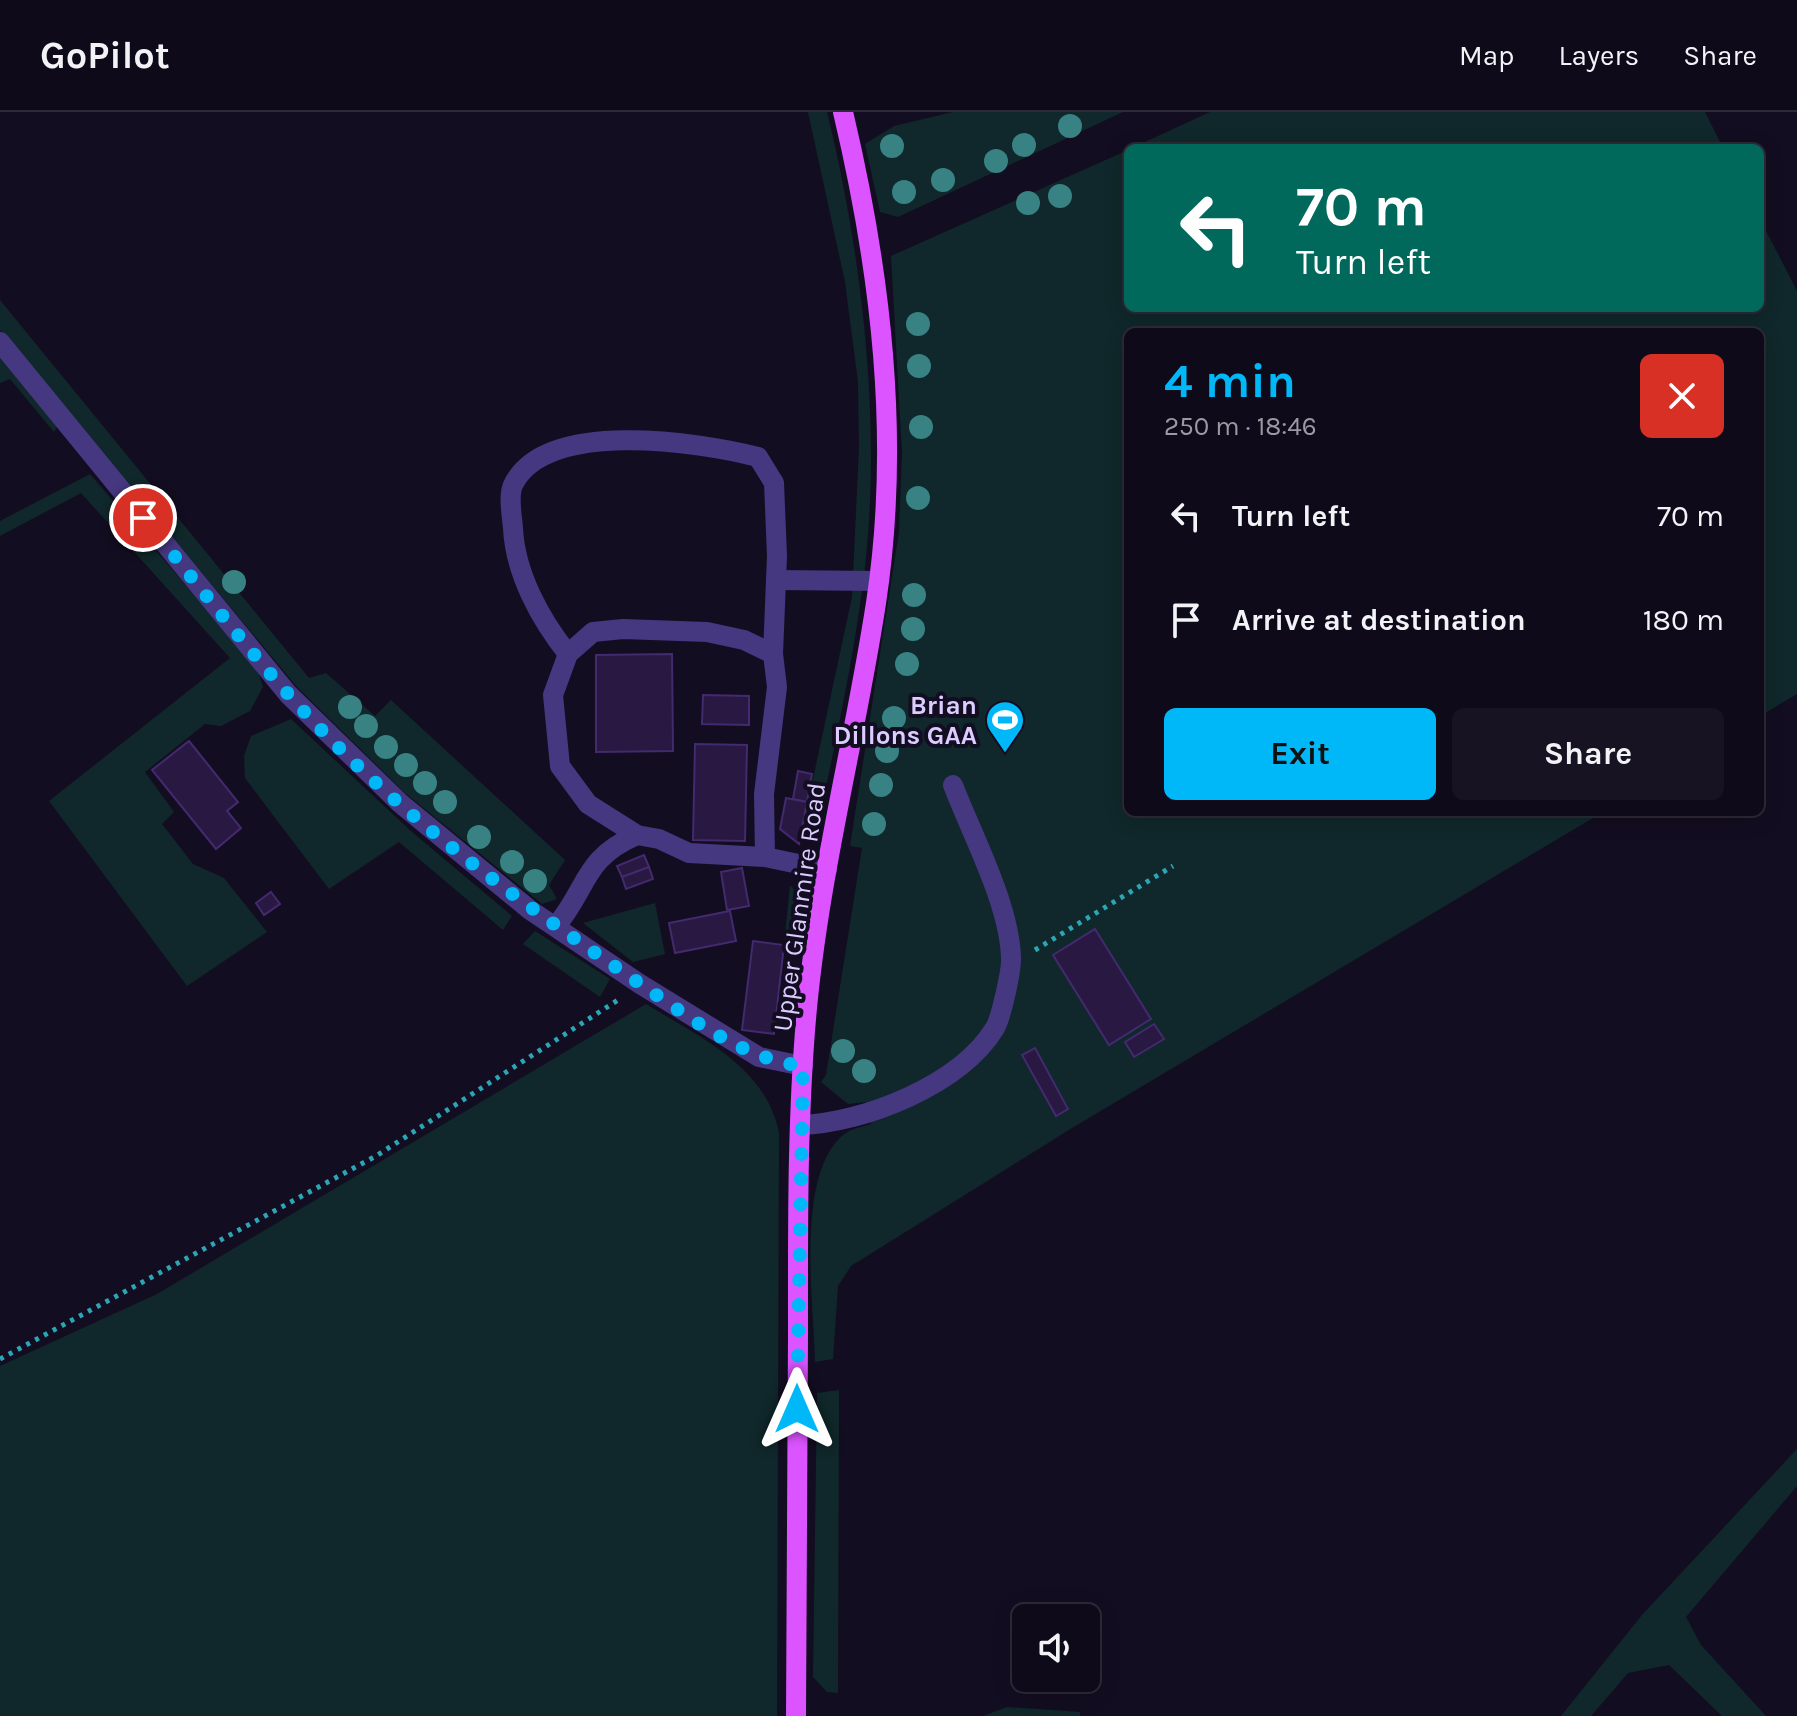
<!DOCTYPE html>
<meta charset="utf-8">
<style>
:root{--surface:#0e0a19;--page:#171322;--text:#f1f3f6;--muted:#9b9aa2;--line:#2e2b38;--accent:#00b7f8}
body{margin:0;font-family:Karla,sans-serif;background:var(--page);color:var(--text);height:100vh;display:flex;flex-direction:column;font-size:30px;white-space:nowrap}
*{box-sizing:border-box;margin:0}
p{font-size:26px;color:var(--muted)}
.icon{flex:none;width:44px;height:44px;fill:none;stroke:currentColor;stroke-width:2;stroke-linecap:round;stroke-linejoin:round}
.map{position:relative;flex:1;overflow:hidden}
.drawer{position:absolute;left:1124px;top:216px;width:640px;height:488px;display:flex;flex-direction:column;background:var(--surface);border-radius:12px;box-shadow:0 4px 20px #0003,0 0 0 2px var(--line)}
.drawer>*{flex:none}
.guide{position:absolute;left:1124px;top:32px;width:640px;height:168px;border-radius:12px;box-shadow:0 4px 20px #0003,0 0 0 2px var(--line);background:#00695c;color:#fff;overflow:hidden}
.fabs{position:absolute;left:1012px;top:1492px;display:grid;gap:16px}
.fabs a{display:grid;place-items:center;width:88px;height:88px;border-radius:12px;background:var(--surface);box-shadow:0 4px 20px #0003,0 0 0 2px var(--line);font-size:40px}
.pin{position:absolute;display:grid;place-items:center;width:68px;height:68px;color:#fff;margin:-34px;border:4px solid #fff;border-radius:50%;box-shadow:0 2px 8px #0007}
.me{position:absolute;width:88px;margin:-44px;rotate:0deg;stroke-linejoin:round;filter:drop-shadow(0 0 6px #0008)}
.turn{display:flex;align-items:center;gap:28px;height:168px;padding:0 40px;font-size:36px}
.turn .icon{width:104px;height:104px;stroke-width:2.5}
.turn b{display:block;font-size:56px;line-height:68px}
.round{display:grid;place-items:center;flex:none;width:84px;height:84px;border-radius:12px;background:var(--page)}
.summary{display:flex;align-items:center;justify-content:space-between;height:136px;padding:0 40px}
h1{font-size:48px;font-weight:700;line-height:60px;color:var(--accent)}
.button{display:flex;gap:16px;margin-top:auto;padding:16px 40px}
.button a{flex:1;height:92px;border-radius:12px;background:var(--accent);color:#111;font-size:32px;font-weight:700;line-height:92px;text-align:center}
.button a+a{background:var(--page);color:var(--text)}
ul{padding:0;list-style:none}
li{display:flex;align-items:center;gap:24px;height:104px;padding:0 40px}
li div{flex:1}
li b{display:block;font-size:30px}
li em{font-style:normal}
header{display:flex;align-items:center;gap:48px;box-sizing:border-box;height:112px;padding:0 40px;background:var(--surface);border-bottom:2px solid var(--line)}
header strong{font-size:38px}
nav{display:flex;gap:44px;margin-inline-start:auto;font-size:28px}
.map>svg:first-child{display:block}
.green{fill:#10282b}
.building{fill:#281842;stroke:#432a6f;stroke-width:2}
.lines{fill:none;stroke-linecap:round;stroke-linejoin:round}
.path{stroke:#2ba6b4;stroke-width:5;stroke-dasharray:4 6;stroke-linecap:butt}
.minor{stroke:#463781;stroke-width:20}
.major{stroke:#db54ff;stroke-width:20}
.tree{fill:#388284}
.route{stroke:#00b7f8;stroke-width:14;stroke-dasharray:0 25.2}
.labels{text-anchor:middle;stroke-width:8;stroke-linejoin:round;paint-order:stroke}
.poi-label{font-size:26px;font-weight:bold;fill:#dbcdff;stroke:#130d21;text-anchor:end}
.street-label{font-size:26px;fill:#dbcdff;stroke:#130d21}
</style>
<header>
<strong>GoPilot</strong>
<nav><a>Map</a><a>Layers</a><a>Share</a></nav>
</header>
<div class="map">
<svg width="1797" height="1604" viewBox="0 0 1797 1604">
<rect width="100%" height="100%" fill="#130d21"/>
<g class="green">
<path d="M808 0H827C863 146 883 321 863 471 853 549 836 627 820 704L812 719 799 732 852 485 859 336 858 270 845 170Z"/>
<path d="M953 0H1123L898 105 880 100 865 32 894 14Z"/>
<path d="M1210 0H1705L1723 36H1132Z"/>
<path d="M1128 38V196H1760V107L1797 179V582L1760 604V220H1128V700H1603L1072 1016 851 1154 838 1174 833 1247 815 1250C814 1193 795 1063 843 1023 852 1016 861 1015 871 1012L866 990 848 992 821 970 826 963 862 736 850 734 899 420 902 341 891 144Z"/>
<path d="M0 188 309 566 326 561 375 604 391 588 565 748 549 773 557 787 542 792 405 681 297 575 0 218Z"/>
<path d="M0 244 57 315 54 320 10 267 0 271Z"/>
<path d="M90 362 257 556 263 575 250 599 221 614 205 612 145 660 174 700 162 712 193 752 224 766 267 820 187 874 49 689 230 546 81 381 0 424V409Z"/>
<path d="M291 607 412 720 512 804 503 818 399 730 329 777 245 666 244 644 251 624Z"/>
<path d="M790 773C808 792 805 806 802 831L796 836 784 833Z"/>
<path d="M655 791 665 842 633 850 583 811Z"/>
<path d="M535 819 610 867 600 885 523 832Z"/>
<path d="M646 892C699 925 766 954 779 1021L777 1604H0V1254L157 1182Z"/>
<path d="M839 1278 838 1581 827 1580 813 1565 817 1281Z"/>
<path d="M1797 1337V1374L1686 1505 1701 1533 1766 1604H1722L1669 1553 1628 1561 1591 1604H1561L1642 1503Z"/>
<path d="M1007 1595 1080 1600V1604H983Z"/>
</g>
<g class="building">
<path d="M672 542 673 639 596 640V543Z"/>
<path d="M703 583 749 584V613L702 612Z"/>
<path d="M189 629 238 690 227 699 241 716 216 737 152 658Z"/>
<path d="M695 632 747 633 745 729 693 728Z"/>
<path d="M798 659 812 662 807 690 793 687Z"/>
<path d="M786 686 807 690 799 732 780 717Z"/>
<path d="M644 743 649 755 622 765 617 754Z"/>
<path d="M649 755 653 767 626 777 622 765Z"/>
<path d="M742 756 749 794 727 798 721 760Z"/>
<path d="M271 780 280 792 264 803 256 791Z"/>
<path d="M730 799 736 829 675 841 669 811Z"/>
<path d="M1095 817 1151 907 1109 933 1053 843Z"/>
<path d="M753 829 784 833 774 922 742 918Z"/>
<path d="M1154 912 1164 927 1134 945 1125 930Z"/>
<path d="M1035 936 1068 997 1056 1004 1022 943Z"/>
</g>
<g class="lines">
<g class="path">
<path d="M1035 838 1173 754"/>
<path d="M0 1247 376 1044 618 888"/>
</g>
<g class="minor">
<path d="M0 230 288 582 400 691 530 798 640 872 759 945 803 954"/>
<path d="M776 468 878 469"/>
<path d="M568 542C540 507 515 461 513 416 512 404 508 384 513 373 545 306 699 330 758 345L774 371 777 444 773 542"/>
<path d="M765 745 764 682 777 575 773 542 744 528 707 520 623 517 593 520 568 542 553 583 560 654 588 692 637 723 659 727 689 741 765 745 827 758"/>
<path d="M556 814C588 776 583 746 637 723"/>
<path d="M800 1013C864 1011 960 973 995 916 1001 906 1012 857 1011 845 1009 791 972 723 953 673"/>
</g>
<path class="major" d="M796 1604C797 1477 797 1350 798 1223 798 1117 797 1012 806 907 818 766 855 629 876 491 901 327 881 160 843 0"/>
</g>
<g class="tree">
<circle cx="1070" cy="14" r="12"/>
<circle cx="1024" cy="33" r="12"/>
<circle cx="892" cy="34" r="12"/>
<circle cx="996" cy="49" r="12"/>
<circle cx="943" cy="68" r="12"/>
<circle cx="904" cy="80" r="12"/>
<circle cx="1060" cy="84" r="12"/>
<circle cx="1028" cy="91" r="12"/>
<circle cx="918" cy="212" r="12"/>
<circle cx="919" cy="254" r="12"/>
<circle cx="921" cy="315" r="12"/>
<circle cx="918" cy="386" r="12"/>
<circle cx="234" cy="470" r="12"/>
<circle cx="914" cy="483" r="12"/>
<circle cx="913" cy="517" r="12"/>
<circle cx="907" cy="552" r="12"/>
<circle cx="350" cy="595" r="12"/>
<circle cx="894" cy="606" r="12"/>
<circle cx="366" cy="614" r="12"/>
<circle cx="386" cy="635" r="12"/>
<circle cx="887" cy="639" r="12"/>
<circle cx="406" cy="653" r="12"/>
<circle cx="425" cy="671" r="12"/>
<circle cx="881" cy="673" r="12"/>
<circle cx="445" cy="690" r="12"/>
<circle cx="874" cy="712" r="12"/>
<circle cx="479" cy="725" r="12"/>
<circle cx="512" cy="750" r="12"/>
<circle cx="535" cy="769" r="12"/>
<circle cx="843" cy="939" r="12"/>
<circle cx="864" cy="959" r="12"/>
</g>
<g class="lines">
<path class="route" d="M143 406C192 464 238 526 289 583 388 695 510 783 633 867 684 901 740 947 803 954L797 1297"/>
</g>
<defs>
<g id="stadium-pin" transform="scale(2)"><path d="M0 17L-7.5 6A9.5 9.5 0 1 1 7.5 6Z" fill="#00b7f8" stroke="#130d21"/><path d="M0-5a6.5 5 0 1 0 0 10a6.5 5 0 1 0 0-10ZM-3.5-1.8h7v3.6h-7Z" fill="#fff"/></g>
</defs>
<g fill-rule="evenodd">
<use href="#stadium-pin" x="1005" y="608"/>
</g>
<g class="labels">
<g class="poi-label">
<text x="977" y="602">Brian<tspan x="977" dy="30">Dillons GAA</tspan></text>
</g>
<g class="street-label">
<text transform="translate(799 795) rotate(-82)" y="9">Upper Glanmire Road</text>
</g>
</g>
</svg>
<div class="fabs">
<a><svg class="icon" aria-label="sound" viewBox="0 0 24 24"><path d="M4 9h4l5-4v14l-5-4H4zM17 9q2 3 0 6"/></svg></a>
</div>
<div class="pin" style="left:143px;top:406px;background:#d93025"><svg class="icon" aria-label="arrive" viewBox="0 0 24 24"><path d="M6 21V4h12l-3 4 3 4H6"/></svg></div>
<svg class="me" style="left:797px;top:1297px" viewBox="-20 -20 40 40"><path d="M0-17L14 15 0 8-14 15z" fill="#00b7f8" stroke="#fff" stroke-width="4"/></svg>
<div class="guide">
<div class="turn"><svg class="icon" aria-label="left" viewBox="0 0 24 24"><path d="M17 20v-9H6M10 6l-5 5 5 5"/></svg><div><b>70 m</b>Turn left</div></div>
</div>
<section class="drawer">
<div class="summary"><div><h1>4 min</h1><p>250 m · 18:46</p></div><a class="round" style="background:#d93025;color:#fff"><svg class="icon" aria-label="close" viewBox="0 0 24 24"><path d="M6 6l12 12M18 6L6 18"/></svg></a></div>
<ul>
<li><svg class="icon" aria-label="left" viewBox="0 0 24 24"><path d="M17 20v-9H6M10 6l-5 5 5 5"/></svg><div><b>Turn left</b></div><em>70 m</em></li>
<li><svg class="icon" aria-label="arrive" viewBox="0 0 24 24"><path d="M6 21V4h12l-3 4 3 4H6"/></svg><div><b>Arrive at destination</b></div><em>180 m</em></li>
</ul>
<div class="button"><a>Exit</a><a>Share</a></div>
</section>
</div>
